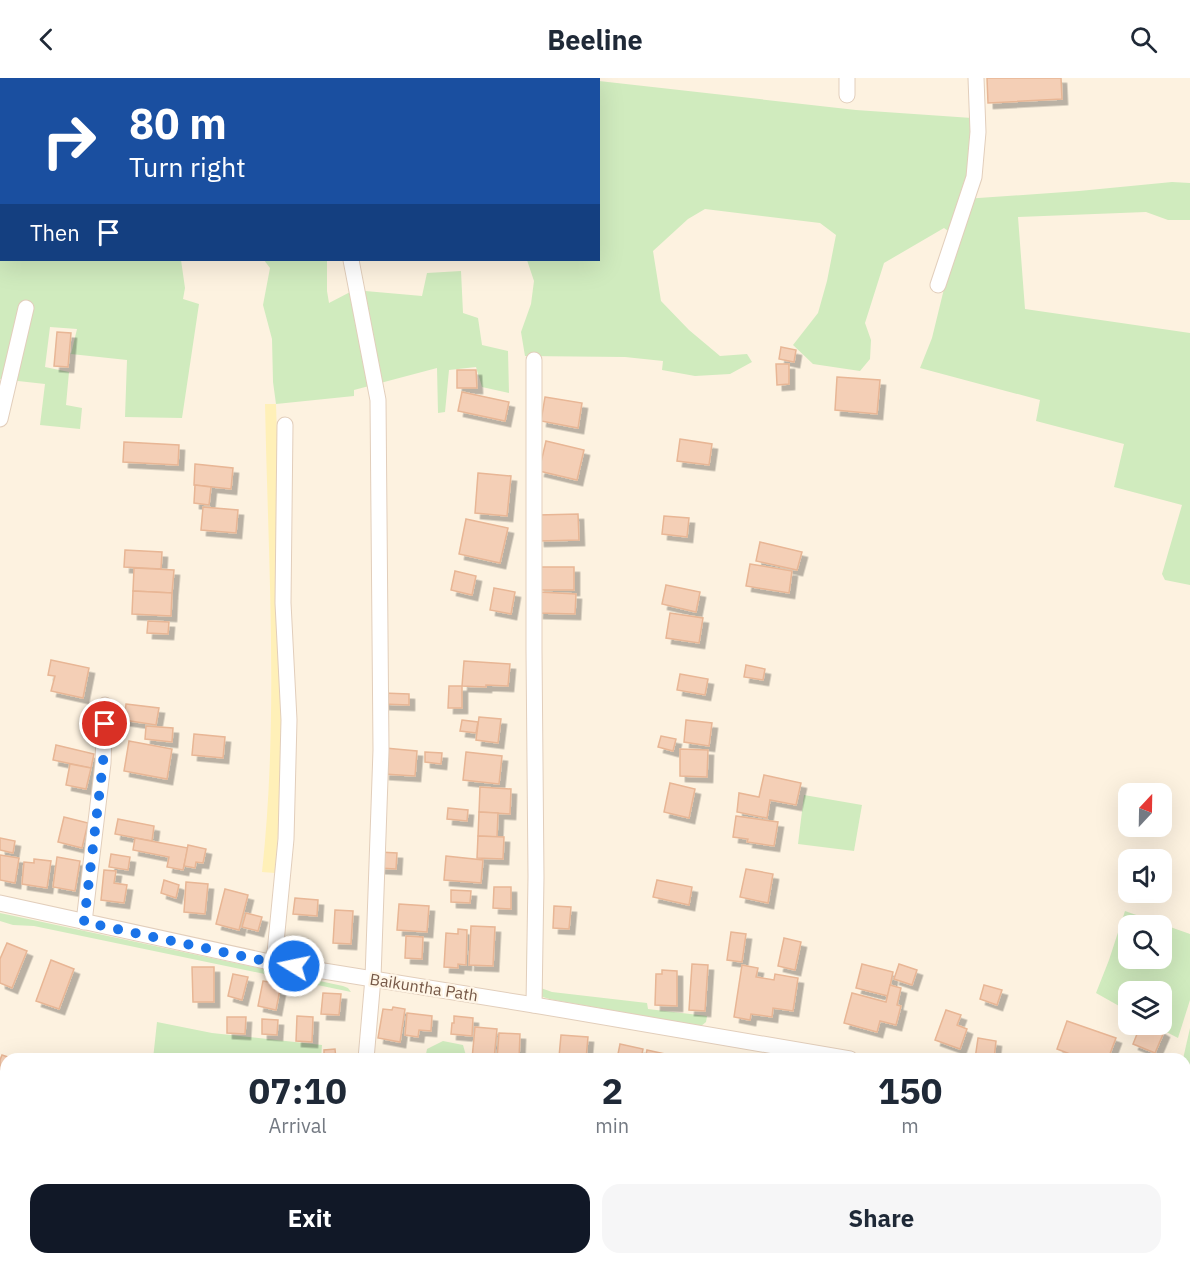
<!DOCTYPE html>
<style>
:root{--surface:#fff;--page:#f6f6f7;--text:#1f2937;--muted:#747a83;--accent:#111827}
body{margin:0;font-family:"IBM Plex Sans",sans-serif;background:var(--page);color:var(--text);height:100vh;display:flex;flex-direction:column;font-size:22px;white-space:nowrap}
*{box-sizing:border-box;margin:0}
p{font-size:20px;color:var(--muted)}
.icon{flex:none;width:33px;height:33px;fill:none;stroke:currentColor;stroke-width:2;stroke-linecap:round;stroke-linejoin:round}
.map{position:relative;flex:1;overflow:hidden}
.drawer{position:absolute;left:0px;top:975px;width:1191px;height:212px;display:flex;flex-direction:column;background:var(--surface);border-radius:18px 18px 0 0;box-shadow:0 6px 24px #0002}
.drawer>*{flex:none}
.banner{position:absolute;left:0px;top:0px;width:600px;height:183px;box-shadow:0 6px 24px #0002;background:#1a4fa0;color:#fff;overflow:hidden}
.needle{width:39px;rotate:22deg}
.controls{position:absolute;left:1118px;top:705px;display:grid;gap:12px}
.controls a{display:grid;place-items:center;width:54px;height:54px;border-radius:12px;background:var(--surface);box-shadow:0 6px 24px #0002;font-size:30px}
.pin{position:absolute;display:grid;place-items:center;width:51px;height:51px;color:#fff;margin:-26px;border:3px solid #fff;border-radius:50%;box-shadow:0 2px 6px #0007}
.me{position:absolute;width:66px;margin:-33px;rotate:280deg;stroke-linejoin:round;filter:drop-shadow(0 0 4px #0008)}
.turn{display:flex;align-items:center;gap:21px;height:126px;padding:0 30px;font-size:27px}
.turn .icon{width:78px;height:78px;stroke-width:2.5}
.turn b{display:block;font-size:42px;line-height:51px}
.then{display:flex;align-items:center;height:57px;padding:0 30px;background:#0003;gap:12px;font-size:22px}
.eta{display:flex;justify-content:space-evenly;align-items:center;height:102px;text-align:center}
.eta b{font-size:36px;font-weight:800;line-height:42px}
.action{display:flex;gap:12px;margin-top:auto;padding:12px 30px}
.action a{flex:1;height:69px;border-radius:18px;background:var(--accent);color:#fff;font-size:24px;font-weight:800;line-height:69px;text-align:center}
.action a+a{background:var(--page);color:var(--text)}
header{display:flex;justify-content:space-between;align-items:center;height:78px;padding:0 30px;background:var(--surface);font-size:27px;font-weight:800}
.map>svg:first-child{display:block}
.green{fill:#d0ebbe;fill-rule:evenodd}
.sand{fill:#fff0b8}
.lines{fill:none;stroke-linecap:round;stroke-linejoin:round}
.stream{stroke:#99cfda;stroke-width:5}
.building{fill:#f4cfb6;stroke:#e8b695;stroke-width:1.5;filter:url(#shadow)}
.minor-casing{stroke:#e2cebb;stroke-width:17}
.minor{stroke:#fff;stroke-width:15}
.route{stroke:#1a73e8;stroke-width:10;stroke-dasharray:0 18}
.labels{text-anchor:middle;stroke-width:4.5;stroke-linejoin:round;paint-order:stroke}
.street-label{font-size:16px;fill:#755746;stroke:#fff6e7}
</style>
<header><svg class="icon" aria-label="back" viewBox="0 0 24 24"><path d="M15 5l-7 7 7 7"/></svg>Beeline<svg class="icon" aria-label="search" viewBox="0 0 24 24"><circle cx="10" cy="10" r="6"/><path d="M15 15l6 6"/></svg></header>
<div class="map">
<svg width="1190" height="1186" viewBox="0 0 1190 1186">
<defs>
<filter id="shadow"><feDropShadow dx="5.5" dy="5.5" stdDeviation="0" flood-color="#0004"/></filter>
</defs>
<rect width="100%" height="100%" fill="#fdf2e0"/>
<g class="green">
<path d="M0 0H122V2H2V182H181L185 210 183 221 199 226 182 340 125 339 127 282 71 276 77 251 50 249 45 289 69 294 66 327 82 330 80 351 40 347 45 306 0 301Z"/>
<rect x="139" y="0" width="121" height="1"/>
<path d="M270 0H575L588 1 271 2Z"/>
<path d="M599 3 856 32 972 40 973 58 964 121 1079 113 1172 104 1190 105V142H1168L1146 134 1018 139 1025 231 1190 255V507L1165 502 1162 496 1182 427 1114 409 1124 366 1036 343 1040 322 920 290 932 260 953 174 955 158 944 150 884 185 865 245 871 262 870 281 860 293 813 286 793 267 818 235 827 203 836 157 820 145 705 131 688 141 653 173 661 223 689 252 720 278 747 276 752 284 730 296 695 298 662 292 663 283 625 279 525 278 521 254 531 226 534 203 527 182H598Z"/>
<path d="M264 182H327V213L329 225 354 212 422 218 427 195 461 193 463 235 478 240 482 267 508 273 509 315 482 309 476 289 449 292 445 334 438 335 437 290 354 312V318L276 326 273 304 272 261 263 227 270 190Z"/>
<path d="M804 717 862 727 854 773 798 766Z"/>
<path d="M528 821V863L538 909 552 914 647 925 648 931 707 938 706 944 701 948 554 922C542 919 532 917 526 906Z"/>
<path d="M1125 833 1190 856V922L1178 960 1153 947 1161 946V914H1128V933L1096 915 1109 882ZM1128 848H1161V880H1128Z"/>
<path d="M0 835 343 908 348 910 351 914 34 848 13 847 0 843Z"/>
<path d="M157 944 212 955 322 967 321 981H153Z"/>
<path d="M1190 950V984L1189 992 1190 993V1069L1185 1081V981H1183Z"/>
<path d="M443 963 463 967 467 981H425L427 971Z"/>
</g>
<path class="sand" d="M265 326H276L284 570 285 663 275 795 262 794C279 639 268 481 265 326Z"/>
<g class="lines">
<path class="stream" d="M0 94 2 93"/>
</g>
<g class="building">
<path d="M987 0H1061L1062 21 988 25Z"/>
<path d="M57 254 71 255 68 289 54 288Z"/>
<path d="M781 269 796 272 794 284 779 281Z"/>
<path d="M776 286H789V306L777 307Z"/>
<path d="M457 292H476L477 310H457Z"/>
<path d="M837 299 880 302 877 336 835 332Z"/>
<path d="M462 314 509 324 505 343 458 333Z"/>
<path d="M545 319 582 325 578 350 541 343Z"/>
<path d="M680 361 712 366 709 387 677 383Z"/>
<path d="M546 363 584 372 577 402 539 393Z"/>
<path d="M124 364 179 367 178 387 123 384Z"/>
<path d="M195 386 233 390 231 411 194 407Z"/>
<path d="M478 395 511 398 507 438 475 435Z"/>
<path d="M195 407 211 409 209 427 194 425Z"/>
<path d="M203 429 238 432 236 455 201 452Z"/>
<path d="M578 436 579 462 539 463 538 437Z"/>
<path d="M664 438 689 440 687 459 662 456Z"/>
<path d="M466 441 508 450 500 485 459 476Z"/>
<path d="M760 464 802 474 797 492 756 483Z"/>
<path d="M125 472 162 474 161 491 124 489Z"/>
<path d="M750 486 792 493 789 515 746 508Z"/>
<rect x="539" y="489" width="35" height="23"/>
<path d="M134 490 174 492 172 515 133 513Z"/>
<path d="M455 493 476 498 472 517 451 512Z"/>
<path d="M666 507 700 514 696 534 662 526Z"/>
<path d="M494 510 515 514 511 536 490 532Z"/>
<path d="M133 513 172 515 171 538 132 536Z"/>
<path d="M539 514 576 516 575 536 538 535Z"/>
<path d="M670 535 703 540 699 565 666 560Z"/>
<path d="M148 543 169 544 168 556 147 555Z"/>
<path d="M51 582 89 590 83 620 51 613 55 598 48 597Z"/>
<path d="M464 583 510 586 508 608 486 607V609L462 608Z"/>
<path d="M746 587 765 591 763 602 744 599Z"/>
<path d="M680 596 708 601 705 617 677 612Z"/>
<path d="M449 608H462V630H448Z"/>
<path d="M383 615 409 616V627L383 626Z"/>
<path d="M126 626 159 630 156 647 124 642Z"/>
<path d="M479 639 501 641 498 665 476 662Z"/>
<path d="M462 642 478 644 476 655 460 653Z"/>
<path d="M686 642 712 645 709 668 684 664Z"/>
<path d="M146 648 173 650 172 664 145 661Z"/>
<path d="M194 656 225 659 223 680 192 677Z"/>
<path d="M661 658 676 661 673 673 658 669Z"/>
<path d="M129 663 172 671 167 701 124 693Z"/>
<path d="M56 667 94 676 91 690 53 682Z"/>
<path d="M385 670 417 673 415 698 384 696Z"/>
<path d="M680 671 708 672 707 699 680 698Z"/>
<path d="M425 674 442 675 441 686 425 684Z"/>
<path d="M466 674 502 678 499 706 463 702Z"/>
<path d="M70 686 91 690 86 711 66 707Z"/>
<path d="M764 697 801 705 796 727 770 722 767 740 737 734 739 715 759 719Z"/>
<path d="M670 705 695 711 689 740 664 734Z"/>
<path d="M480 709 511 711 510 736 479 734Z"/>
<path d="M448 730 468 732 467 743 447 741Z"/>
<path d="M479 734 498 735 497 759 478 758Z"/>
<path d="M736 738 778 744 774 768 747 764 748 761 733 759Z"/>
<path d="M64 739 88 745 82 770 58 764Z"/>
<path d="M118 741 154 748 152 763 115 756Z"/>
<path d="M478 758 504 759 503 781 477 780Z"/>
<path d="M0 760 15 763 13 775 0 772Z"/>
<path d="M135 760 188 770 183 792 167 789 169 779 133 772Z"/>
<path d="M188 767 206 771 203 785 196 784 195 790 184 788Z"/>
<path d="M379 774 397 775 396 791 378 790Z"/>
<path d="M111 776 130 779 128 792 109 789Z"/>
<path d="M0 777 19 780 15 805 0 802Z"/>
<path d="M446 778 483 782 481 805 444 802Z"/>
<path d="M57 779 80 783 75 813 53 809Z"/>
<path d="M34 781 51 783 47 810 22 806 24 784 34 785Z"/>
<path d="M746 791 773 796 768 825 740 819Z"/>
<path d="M104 792 116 793 114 805 127 807 124 825 101 822Z"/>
<path d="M164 802 179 807 176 820 161 815Z"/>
<path d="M657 802 692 809 689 827 653 819Z"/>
<path d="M186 804 208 806 205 836 184 834Z"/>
<path d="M494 809H511V831L493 830Z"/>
<path d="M225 811 248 817 239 852 216 846Z"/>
<path d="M451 812 471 813 470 825 451 824Z"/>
<path d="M295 820 318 822 317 838 293 836Z"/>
<path d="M399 826 429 828 427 854 397 852Z"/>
<path d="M554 828 571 829 569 851 553 850Z"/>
<path d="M335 832 353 833 351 866 333 865Z"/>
<path d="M246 835 262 839 258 853 242 849Z"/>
<path d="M471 848 495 849 493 888 469 887Z"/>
<path d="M458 851 467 852 466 887 458 886V890L444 889 446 855 458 856Z"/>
<path d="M731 854 746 856 742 884 727 882Z"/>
<path d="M406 858 423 859 422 881 405 880Z"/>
<path d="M784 860 801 864 795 892 778 888Z"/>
<path d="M7 865 27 873 12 910 0 905V881Z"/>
<path d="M51 882 74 891 59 931 36 923Z"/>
<path d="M692 886 708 887 705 933 689 932Z"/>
<path d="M862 886 893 894 888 918 856 910Z"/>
<path d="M899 886 917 892 912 907 894 901Z"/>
<path d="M742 887 758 890 756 899 774 902 775 896 798 900 793 933 773 930 772 939 751 936 750 942 734 939Z"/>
<path d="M192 889H214V924H193Z"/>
<path d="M662 892 677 893V928L655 927 656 896H662Z"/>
<path d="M233 896 248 899 242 922 228 918Z"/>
<path d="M263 903 281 906 276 932 258 928Z"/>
<path d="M890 907 901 910 897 927 901 928 896 947 880 943 877 954 844 945 852 915 886 924Z"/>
<path d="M984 907 1002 912 997 927 980 921Z"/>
<path d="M323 915 341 916 339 937 321 936Z"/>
<path d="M393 929 405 931 400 964 378 960 383 931 392 932Z"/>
<path d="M946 932 961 937 957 947 967 951 960 971 935 962Z"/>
<path d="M407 935 432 938 431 953 419 952 418 959 405 957Z"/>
<path d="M297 938 313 939 312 964 296 963Z"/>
<path d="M454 938 473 940 472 958 451 956 452 945H454Z"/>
<path d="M227 939H246L245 956 227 955Z"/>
<path d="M262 941 278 942 277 957 262 956Z"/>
<path d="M1067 943 1116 960 1108 981H1083L1057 971Z"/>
<path d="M1141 946H1151L1164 954 1155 975 1133 966Z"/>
<path d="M475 949 497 951 494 981H472Z"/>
<path d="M499 955 520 956 519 981H497Z"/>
<path d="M561 957 588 959 586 981 559 979Z"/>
<path d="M978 960 996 963 994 981H975Z"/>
<path d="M620 966 643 971 641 981H617Z"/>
<path d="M335 971 336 981H324V972Z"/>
<path d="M647 972 670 977 669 981H645Z"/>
<path d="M2 977 14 981H6V1024L0 1022V982Z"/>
<path d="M1038 1180H1073L1069 1186H1045Z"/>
<path d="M1096 1180H1102L1109 1186H1091Z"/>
</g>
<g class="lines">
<g class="minor-casing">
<g id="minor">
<path d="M280 0 281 2"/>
<path d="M847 0V17"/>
<path d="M351 182 378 322 381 672 373 900 366 981"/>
<path d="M938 207 974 99 978 54 976 0"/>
<path d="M0 341 26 230"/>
<path d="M0 825 274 885 534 927 850 981"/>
<path d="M84 844 103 685 105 627"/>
<path d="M274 885 286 761 289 642 283 525 285 347"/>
<path d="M534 927 536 799 534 572V282"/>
<path d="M1185 1095 1190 1098"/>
<path d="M349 1186 350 1180"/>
<path d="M986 1186 991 1180"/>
</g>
</g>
<use href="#minor" class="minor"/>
</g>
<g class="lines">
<path class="route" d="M105 646 103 685 84 844 274 885 294 888"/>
</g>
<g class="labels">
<g class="street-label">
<text transform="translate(424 909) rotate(9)" y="6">Baikuntha Path</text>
</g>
</g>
</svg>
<div class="controls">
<a><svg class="needle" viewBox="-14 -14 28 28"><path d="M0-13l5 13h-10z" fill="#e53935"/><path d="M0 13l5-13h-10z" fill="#747a83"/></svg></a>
<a><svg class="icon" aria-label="sound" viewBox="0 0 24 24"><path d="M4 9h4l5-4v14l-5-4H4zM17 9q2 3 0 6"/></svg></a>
<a><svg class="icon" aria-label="search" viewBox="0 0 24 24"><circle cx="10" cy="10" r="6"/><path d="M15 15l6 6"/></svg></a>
<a><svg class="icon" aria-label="layers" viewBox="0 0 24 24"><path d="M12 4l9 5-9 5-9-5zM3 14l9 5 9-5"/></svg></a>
</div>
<div class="pin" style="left:105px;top:646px;background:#d93025"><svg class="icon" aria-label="arrive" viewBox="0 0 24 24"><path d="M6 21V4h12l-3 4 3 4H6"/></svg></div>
<svg class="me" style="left:294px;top:888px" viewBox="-20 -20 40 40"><circle r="17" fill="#1a73e8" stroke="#fff" stroke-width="3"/><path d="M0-11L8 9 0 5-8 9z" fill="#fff"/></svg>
<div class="banner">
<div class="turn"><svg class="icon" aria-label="right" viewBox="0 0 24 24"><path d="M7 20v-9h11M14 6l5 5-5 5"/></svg><div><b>80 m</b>Turn right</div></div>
<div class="then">Then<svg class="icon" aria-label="arrive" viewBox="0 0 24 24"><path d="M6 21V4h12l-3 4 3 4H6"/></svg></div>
</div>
<section class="drawer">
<div class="eta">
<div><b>07:10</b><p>Arrival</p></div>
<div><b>2</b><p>min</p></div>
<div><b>150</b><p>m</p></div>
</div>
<div class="action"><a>Exit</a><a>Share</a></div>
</section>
</div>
